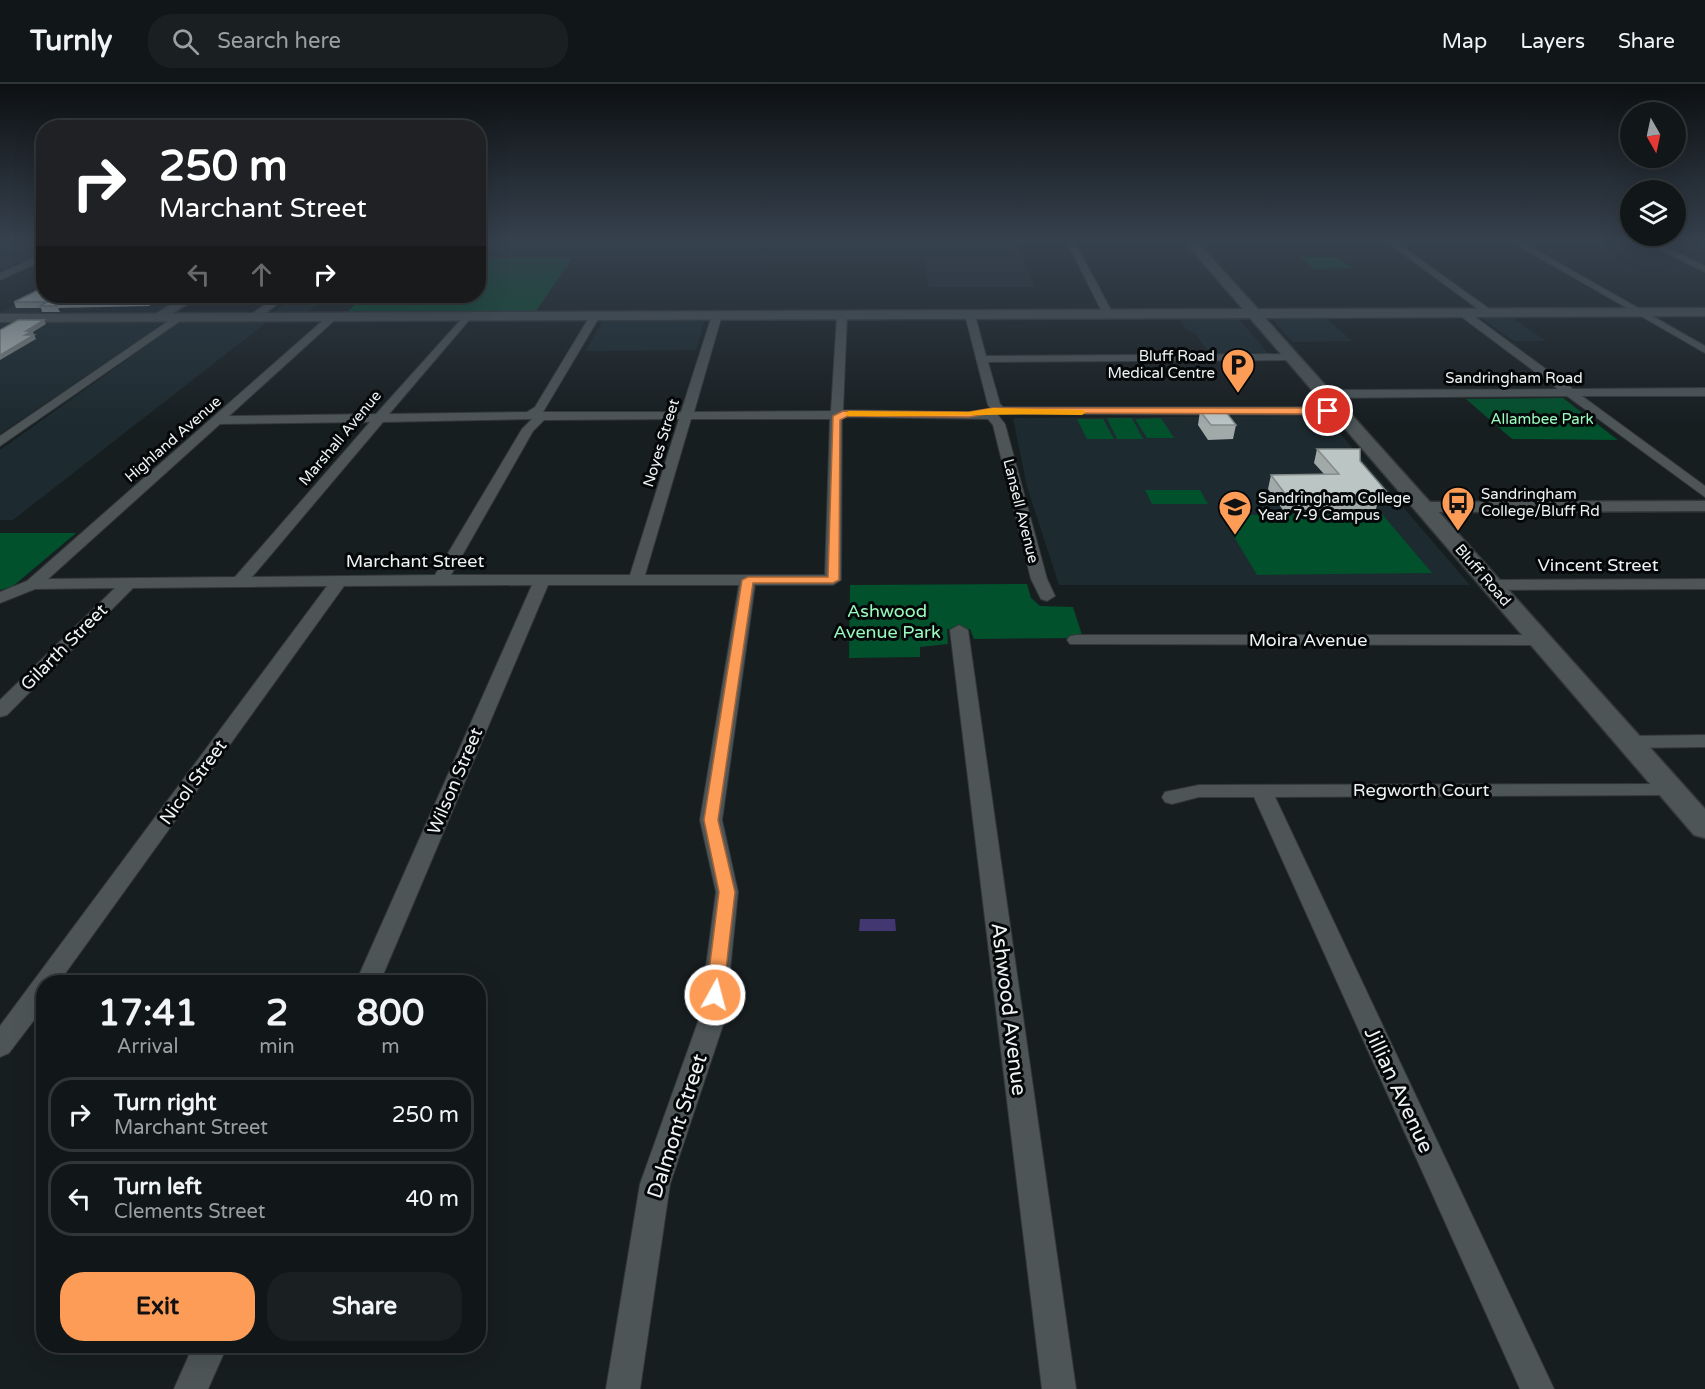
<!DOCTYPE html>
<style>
:root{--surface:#111618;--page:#1a1f21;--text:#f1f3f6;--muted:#9c9fa2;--line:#303537;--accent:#fd9c56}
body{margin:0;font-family:"Varela Round",sans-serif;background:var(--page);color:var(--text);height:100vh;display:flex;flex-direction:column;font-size:22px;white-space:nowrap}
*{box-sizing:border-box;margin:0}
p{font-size:20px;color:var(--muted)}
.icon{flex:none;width:33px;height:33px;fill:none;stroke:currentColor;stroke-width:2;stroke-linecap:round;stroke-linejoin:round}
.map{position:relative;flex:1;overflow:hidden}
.panel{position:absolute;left:36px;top:891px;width:450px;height:378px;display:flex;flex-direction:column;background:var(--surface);border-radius:24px;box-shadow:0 6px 24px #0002,0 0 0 2px var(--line)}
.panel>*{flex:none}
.top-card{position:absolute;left:36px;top:36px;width:450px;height:183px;border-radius:24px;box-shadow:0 6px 24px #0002,0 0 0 2px var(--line);background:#202124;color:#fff;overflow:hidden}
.needle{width:39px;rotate:171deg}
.fabs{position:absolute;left:1620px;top:18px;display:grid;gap:12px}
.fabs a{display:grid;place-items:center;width:66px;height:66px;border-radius:50%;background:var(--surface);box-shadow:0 6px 24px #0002,0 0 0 2px var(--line);font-size:30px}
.pin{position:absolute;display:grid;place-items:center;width:51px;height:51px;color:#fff;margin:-26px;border:3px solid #fff;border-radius:50%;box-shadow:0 2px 6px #0007}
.me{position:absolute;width:66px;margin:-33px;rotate:7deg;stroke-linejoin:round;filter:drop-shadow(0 0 4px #0008)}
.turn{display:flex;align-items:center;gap:21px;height:126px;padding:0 24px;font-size:27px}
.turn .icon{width:78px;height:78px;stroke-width:2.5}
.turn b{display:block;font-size:42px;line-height:51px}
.lanes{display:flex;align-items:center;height:57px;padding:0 24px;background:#0003;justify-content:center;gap:30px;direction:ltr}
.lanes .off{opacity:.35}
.eta{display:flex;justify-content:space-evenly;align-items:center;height:102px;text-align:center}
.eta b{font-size:36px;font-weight:800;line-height:42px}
.cta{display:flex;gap:12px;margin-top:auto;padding:12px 24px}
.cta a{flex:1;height:69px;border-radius:24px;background:var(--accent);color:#111;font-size:24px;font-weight:800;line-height:69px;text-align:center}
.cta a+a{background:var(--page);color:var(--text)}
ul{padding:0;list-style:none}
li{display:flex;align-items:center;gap:18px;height:75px;margin:0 12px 9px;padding:0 12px;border:3px solid var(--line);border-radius:24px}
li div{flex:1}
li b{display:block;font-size:22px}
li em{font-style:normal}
header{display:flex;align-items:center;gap:36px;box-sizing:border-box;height:84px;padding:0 30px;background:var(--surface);border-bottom:2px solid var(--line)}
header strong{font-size:28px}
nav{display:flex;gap:33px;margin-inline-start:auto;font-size:21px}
.search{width:420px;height:54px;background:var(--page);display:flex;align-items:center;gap:15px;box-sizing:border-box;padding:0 21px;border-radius:24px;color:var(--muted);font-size:22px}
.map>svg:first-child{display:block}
.built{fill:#1d2a2f}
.green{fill:#01512c}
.water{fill:#433771}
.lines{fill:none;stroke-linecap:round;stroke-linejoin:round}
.minor-casing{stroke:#333739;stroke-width:2}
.tertiary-casing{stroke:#333739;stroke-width:3}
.secondary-casing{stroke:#333739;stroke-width:3}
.minor{fill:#4d5557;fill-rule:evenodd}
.tertiary{fill:#4d5557;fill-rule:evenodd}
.secondary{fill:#4d5557;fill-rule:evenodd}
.wall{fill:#a1a9a9}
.shaded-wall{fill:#838a89}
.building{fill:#bbc5c4;stroke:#838a89;stroke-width:1.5}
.route{fill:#fd9c56;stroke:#a46538;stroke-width:1.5}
.slow{fill:#f59e0b}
.labels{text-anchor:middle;stroke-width:6;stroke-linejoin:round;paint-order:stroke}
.far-poi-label{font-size:15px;fill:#eef3f4;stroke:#050708;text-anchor:start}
.far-street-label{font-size:15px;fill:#eef3f4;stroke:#050708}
.far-park-label{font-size:15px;fill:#99fbbe;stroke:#050708}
.street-label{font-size:18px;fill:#eef3f4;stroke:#050708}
.park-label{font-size:18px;fill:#99fbbe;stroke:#050708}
.near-street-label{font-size:21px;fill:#eef3f4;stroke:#050708}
</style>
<header>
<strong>Turnly</strong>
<div class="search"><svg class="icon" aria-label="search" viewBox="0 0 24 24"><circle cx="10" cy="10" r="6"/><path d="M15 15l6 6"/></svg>Search here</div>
<nav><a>Map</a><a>Layers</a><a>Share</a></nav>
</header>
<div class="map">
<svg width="1705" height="1305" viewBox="0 0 1705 1305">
<rect width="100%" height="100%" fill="#171e20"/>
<g class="built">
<path d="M0 158H43V167L0 187Z"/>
<path d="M479 158H1015L1035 203H929L923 173 479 174Z"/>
<path d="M43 207 44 212H180L156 228H1Z"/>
<path d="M295 212H327L307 228H274Z"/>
<path d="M1325 233 1352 257 1292 258 1271 234Z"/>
<path d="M1480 233H1511L1546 257H1514Z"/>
<path d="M1178 234H1238L1268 269 1210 270 1195 249 1188 247Z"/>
<path d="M705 235 696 266 586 267 603 236Z"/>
<path d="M165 237 146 251 0 350V238Z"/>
<path d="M180 238H267L13 436H0V366Z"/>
<path d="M1325 332 1470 501H1059L1027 403 1013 334Z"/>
</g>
<g class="green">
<path d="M1300 173H1336L1352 184 1314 185Z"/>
<path d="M479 174H572L536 227 347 228 365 212H478Z"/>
<path d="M1563 314 1618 356 1512 355 1466 315Z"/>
<path d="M1107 334H1132L1143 355H1117Z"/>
<path d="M1161 334 1174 354H1147L1135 335Z"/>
<path d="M1077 335H1103L1114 355H1087Z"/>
<path d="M1145 406H1200L1208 420H1152Z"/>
<path d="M1382 430 1432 489 1257 491 1221 431Z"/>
<path d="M0 449H76L12 503 0 506Z"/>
<path d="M1027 500 1031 514 1040 522 1073 523 1083 554 974 555 970 545H947L948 560 920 563V573L849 574 850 501Z"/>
</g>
<path class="water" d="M860 835H895L896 847H859Z"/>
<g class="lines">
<g class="minor-casing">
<g id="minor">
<path d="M1067 158H1075L1113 230 1112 232 1103 230Z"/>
<path d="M1387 158H1396L1495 229 1486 231Z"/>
<path d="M1512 158H1522L1705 262V269Z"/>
<path d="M1645 158H1656L1705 182V188Z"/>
<path d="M44 169V176L0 196V189Z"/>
<path d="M277 212H288L258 235H250V231Z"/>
<path d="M1459 227H1467L1573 305 1705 304V312H1582L1705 402V413L1567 312 1323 314 1317 310 1323 306 1558 305 1459 231Z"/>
<path d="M717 228 722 231 694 328 831 327 837 231 842 228 847 231 843 326 995 329 988 321 965 231 970 228 975 231 986 272 1291 270 1297 273 1291 276 988 278 1000 320 1003 323H1338L1344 327 1338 331 997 330 1005 340 1047 495 1055 512 1047 517 1041 515 1031 495 993 341 988 335 842 333 841 496 833 501H755L722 736 738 808 725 935 670 1100 640 1305H606L640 1100 699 935 716 808 700 736 739 501H548L380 898H356L532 501 344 502 59 898H44V923L9 969 0 973V942L327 502 133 504 7 631 0 633V616L115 504 35 505 0 519V508L27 497 329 231 338 233 229 332 376 330 466 230 470 231V235L389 330 527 328 535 323 590 232 595 229 600 232 543 328H681L712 231ZM532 335 522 345 435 491 252 493 383 338ZM679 335 630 491H451L533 347 544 336ZM691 335H830L825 491H645ZM370 338 235 493 48 495 220 340Z"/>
<path d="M177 231 186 233 0 362V352Z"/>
<path d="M1705 495V505L1492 506 1484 501 1492 496Z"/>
<path d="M959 541 968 546 1076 1305H1042L950 546Z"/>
<path d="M1076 551H1541L1550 556 1541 561 1070 560 1067 556 1070 552Z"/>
<path d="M1705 651V663L1630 664 1620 658 1630 652Z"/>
<path d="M1672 700 1679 701 1682 706 1679 711 1275 713 1554 1305H1520L1254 713H1199L1172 720 1165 718 1162 713 1165 708 1199 701Z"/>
<path d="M193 1262H227L208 1305H174Z"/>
</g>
</g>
<g class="tertiary-casing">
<g id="tertiary">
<path d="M185 212H199L163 236H155V230Z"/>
<path d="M1705 417V427L1423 428 1414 423 1423 418Z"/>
</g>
</g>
<g class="secondary-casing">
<path id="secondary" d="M1185 158H1197L1258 225 1705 224V232L1265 234 1705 725V754L1694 751 1250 234 0 238V230L1243 225Z"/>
</g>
<use href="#minor" class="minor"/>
<use href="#tertiary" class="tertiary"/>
<use href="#secondary" class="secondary"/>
</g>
<g class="wall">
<path d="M166 212 149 222 58 224 60 228H42L41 224H16L14 218Z"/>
<path d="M1200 327 1236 341 1233 355 1208 356 1198 341Z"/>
<path d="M1317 365 1360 377 1386 407 1382 421H1377L1376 425 1283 426 1268 405 1271 391 1324 390 1314 379Z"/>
</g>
<g class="shaded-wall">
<path d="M155 212H166L149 222 147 216Z"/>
<path d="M44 236 46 240 33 248 36 255 0 276V271L26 247Z"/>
</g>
<g class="building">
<path d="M44 203V212H155L147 216 55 218 57 222H40L47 218H14Z"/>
<path d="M18 236H44L26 247H32L25 251H34L0 271V246Z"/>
<path d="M1200 327H1225L1236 341H1211Z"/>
<path d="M1317 365H1360V377L1386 407H1377L1380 411H1286L1271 391 1339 390Z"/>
</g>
<linearGradient id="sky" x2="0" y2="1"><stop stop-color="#0d1012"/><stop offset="0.46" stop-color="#36414e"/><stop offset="1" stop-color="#36414e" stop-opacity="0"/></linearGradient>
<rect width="1705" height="341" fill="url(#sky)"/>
<path class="route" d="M993 324H1328L1333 327 1328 330 993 329 969 333 848 332 840 336 839 496 833 499H753L718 736 735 808 723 911 721 916H708L706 911 719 808 704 736 742 496 748 493H828L833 332 843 327 969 328Z"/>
<path class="slow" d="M993 324 1082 326 1086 328 1082 331C1004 329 927 333 849 332L844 330 849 327 969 328Z"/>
<defs>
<g id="parking-pin" transform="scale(1.725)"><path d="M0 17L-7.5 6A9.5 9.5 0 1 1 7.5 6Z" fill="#fd9c56" stroke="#050708"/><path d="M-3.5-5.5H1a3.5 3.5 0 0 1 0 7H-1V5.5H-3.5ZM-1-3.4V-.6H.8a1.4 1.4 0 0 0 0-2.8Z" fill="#111"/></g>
<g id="bus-pin" transform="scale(1.725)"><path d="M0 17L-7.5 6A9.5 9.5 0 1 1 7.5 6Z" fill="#fd9c56" stroke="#050708"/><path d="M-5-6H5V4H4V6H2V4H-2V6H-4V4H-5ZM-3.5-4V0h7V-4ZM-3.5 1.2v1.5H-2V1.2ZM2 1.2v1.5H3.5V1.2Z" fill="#111"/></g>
<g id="school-pin" transform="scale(1.725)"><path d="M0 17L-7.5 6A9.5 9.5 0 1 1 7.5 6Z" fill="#fd9c56" stroke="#050708"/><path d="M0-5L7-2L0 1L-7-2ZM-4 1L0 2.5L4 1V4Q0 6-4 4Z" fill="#111"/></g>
</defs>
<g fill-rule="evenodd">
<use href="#parking-pin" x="1238" y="281"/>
<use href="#bus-pin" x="1458" y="419"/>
<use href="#school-pin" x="1235" y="423"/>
</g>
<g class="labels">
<g class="far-poi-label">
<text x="1215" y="277" text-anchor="end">Bluff Road<tspan x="1215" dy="17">Medical Centre</tspan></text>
<text x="1481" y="415">Sandringham<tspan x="1481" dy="17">College/Bluff Rd</tspan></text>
<text x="1258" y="419">Sandringham College<tspan x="1258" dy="17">Year 7-9 Campus</tspan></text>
</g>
<g class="far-street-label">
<text x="1514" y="299">Sandringham Road</text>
<text transform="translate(340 354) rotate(-50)" y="5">Marshall Avenue</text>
<text transform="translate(173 355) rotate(-41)" y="5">Highland Avenue</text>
<text transform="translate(661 359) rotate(-73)" y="5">Noyes Street</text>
<text transform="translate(1021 427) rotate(76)" y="5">Lansell Avenue</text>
<text transform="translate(1483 491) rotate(49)" y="5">Bluff Road</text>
</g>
<g class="far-park-label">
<text x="1542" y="340">Allambee Park</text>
</g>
<g class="street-label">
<text x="415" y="483">Marchant Street</text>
<text x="1598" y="487">Vincent Street</text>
<text x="1308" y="562">Moira Avenue</text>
<text transform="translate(64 563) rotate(-45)" y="6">Gilarth Street</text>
<text transform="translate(455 697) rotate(-67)" y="6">Wilson Street</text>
<text transform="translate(193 698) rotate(-54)" y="6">Nicol Street</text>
<text x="1421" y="712">Regworth Court</text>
</g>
<g class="park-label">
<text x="887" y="533">Ashwood<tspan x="887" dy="21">Avenue Park</tspan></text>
</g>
<g class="near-street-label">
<text transform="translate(1009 925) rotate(83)" y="7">Ashwood Avenue</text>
<text transform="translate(1399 1006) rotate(65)" y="7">Jillian Avenue</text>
<text transform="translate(677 1042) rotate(-72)" y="7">Dalmont Street</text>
</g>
</g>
</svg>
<div class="fabs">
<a><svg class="needle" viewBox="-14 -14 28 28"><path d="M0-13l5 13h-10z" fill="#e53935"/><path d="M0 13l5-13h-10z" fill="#9c9fa2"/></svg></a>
<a><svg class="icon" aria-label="layers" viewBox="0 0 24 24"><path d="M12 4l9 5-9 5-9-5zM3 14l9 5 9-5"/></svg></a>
</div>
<div class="pin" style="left:1328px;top:327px;background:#d93025"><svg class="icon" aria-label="arrive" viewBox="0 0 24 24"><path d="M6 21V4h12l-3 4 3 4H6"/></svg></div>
<svg class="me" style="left:715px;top:911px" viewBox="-20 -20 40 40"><circle r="17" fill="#fd9c56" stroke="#fff" stroke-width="3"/><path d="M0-11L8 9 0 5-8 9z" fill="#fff"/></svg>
<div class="top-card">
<div class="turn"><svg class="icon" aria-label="right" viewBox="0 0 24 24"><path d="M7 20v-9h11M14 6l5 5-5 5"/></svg><div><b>250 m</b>Marchant Street</div></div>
<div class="lanes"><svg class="icon off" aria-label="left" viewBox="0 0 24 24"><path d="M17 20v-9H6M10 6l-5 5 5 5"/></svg><svg class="icon off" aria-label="ahead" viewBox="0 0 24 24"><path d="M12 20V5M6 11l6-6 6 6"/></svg><svg class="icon" aria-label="right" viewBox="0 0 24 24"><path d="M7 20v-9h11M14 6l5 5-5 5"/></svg></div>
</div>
<section class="panel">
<div class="eta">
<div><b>17:41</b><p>Arrival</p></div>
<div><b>2</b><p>min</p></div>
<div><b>800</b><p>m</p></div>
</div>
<ul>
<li><svg class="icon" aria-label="right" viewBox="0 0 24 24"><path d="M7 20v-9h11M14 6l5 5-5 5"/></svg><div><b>Turn right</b><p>Marchant Street</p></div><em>250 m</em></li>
<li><svg class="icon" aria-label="left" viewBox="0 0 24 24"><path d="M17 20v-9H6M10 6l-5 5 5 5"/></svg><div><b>Turn left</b><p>Clements Street</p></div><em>40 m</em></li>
</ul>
<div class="cta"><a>Exit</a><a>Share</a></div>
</section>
</div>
